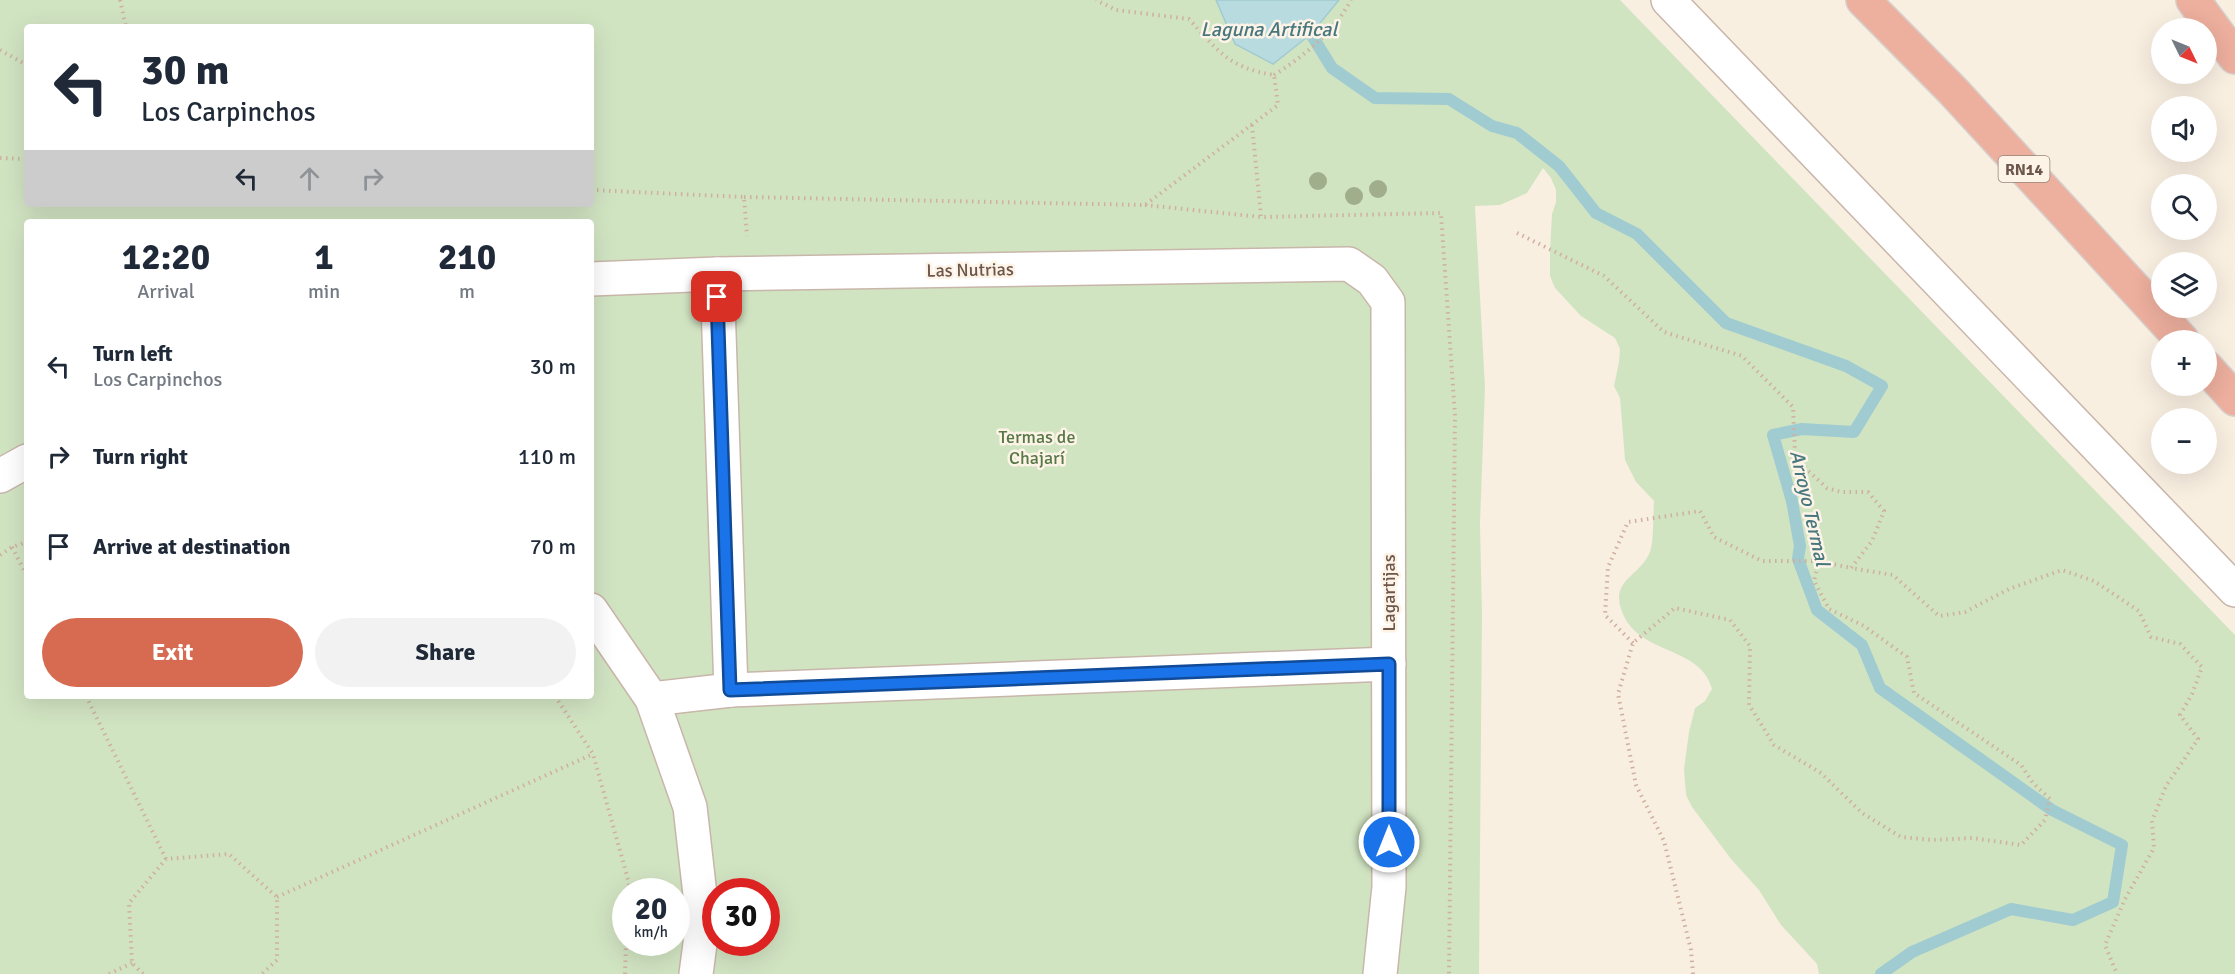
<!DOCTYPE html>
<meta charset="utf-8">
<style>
:root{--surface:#fff;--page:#f2f2f3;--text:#1f2937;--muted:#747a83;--accent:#d76b52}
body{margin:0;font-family:Signika,sans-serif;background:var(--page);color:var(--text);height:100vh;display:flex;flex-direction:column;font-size:22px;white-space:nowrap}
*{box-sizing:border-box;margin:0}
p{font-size:20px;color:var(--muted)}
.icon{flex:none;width:33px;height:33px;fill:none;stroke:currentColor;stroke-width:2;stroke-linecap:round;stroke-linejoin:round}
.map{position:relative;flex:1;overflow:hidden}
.panel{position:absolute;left:24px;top:219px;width:570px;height:480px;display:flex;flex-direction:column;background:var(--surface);border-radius:6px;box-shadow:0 6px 24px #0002}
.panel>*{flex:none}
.hud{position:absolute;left:24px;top:24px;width:570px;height:183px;border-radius:6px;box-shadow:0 6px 24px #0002;background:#fff;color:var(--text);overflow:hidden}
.needle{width:39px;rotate:133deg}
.fabs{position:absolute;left:2151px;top:18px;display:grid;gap:12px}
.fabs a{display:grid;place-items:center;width:66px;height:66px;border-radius:50%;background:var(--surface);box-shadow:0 6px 24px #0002;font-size:30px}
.speed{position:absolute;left:612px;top:878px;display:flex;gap:12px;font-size:30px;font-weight:700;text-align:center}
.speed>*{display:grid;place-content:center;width:78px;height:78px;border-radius:50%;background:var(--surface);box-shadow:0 6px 24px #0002;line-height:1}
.speed small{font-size:15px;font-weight:400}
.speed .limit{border:9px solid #d22;background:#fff;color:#111}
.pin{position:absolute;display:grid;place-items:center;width:51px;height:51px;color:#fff;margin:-26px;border-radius:12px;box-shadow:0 3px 9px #0006}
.me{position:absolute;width:66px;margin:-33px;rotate:0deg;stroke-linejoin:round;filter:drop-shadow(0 0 4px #0008)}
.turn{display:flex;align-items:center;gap:21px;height:126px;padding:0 18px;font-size:27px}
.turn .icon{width:78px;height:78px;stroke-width:2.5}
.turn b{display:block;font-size:42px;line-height:51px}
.lanes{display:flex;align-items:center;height:57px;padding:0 18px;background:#0003;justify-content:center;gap:30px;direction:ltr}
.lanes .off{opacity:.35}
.eta{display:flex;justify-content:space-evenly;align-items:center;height:102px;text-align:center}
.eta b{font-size:36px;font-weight:700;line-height:42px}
.cta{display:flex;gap:12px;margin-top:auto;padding:12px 18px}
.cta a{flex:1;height:69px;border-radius:36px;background:var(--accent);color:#fff;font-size:24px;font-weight:700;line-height:69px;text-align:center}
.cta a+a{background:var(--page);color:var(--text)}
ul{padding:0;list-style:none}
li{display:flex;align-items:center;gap:18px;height:90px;padding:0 18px}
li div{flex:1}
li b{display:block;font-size:22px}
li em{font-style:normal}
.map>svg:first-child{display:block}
.green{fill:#d1e4c2;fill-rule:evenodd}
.water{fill:#b8dbe0;stroke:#a0cbd0;stroke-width:1.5}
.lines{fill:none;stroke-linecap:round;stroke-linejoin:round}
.stream{stroke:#a0cbd0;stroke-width:12}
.street-casing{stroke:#c8b6aa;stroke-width:36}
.highway-casing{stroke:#d6d0cd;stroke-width:36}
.path{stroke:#cfb0a0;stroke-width:4;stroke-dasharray:1.5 4.5;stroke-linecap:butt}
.street{stroke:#fff;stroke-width:33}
.highway{stroke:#edaf9e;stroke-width:33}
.tree{fill:#a0ae8c}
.route-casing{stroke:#114b97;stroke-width:15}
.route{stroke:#1a73e8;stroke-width:10}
.labels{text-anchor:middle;stroke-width:5;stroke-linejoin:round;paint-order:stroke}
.shield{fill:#fdf3e6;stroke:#98857a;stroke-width:1.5}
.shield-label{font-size:16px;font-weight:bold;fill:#6d564b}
.street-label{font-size:18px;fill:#6d564b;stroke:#fdf3e6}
.park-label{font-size:18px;fill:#577847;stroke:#fdf3e6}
.water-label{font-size:20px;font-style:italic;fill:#47777f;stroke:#fdf3e6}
</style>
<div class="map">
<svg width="2235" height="974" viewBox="0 0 2235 974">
<rect width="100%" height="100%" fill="#f9efe1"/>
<path class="green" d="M0 0H1620L2235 635V974H1819L1817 964 1781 925 1759 890 1731 859 1692 807 1686 795 1684 769 1689 732 1695 708 1705 701 1712 689C1701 646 1640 655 1623 614 1608 580 1639 578 1650 552 1654 540 1653 515 1654 501L1636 482 1625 460 1621 410 1620 398 1614 386 1619 362 1620 349 1615 338 1581 316 1555 288 1550 276V252L1552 214 1556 202V190L1551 178 1543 168 1527 193 1500 205 1475 206 1485 387 1480 524 1482 614 1479 974H0ZM27 27H591V204H27ZM27 222H591V696H27ZM626 891H676V942H626ZM716 891H766V942H716Z"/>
<path class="water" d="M1216 0H1339L1311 34 1273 64 1235 44Z"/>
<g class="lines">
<path class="stream" d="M1311 34 1332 68 1375 98 1449 99 1492 126 1517 133 1559 166 1596 213 1637 234 1726 323 1846 366 1882 386 1854 432 1802 429 1773 435 1792 501 1800 546 1798 559 1817 610 1862 645 1880 688 2052 810 2122 845 2113 902 2073 920 2011 909 1912 952 1881 974"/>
<g class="street-casing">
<g id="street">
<path d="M1668 0 2235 590"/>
<path d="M591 279 717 274 1349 264 1372 280 1388 302 1389 887 1380 974"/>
<path d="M0 476 27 461"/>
<path d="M591 610 652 699 690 807 703 921 696 974"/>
<path d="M731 690 1389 664"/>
<path d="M652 699 731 690 717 274"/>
</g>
</g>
<g class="highway-casing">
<g id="highway">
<path d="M1863 0 1953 91 2182 340"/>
<path d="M2193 0 2235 57"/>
<path d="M2206 367 2235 399"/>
</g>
</g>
<g class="path">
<path d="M120 0 126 27"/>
<path d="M0 50 27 65"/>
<path d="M1274 75C1304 56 1334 32 1351 0"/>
<path d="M1252 125 1261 217"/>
<path d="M0 158 27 159"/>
<path d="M591 190 744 197 747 236"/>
<path d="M744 197 1145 205 1278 105 1274 75C1229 68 1218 51 1189 19L1116 10 1096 0"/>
<path d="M1145 205 1261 217 1441 213 1455 416 1449 974"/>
<path d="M1517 233 1604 276 1664 332 1742 356 1793 407 1795 454 1804 467 1827 488 1841 492H1868L1884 511 1872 541 1851 568 1893 575 1939 616 1965 612 2009 589 2062 570 2094 581 2139 611 2151 637 2180 644 2202 667 2192 694 2180 715 2198 739 2166 786 2152 821 2154 848 2125 899 2105 945 2117 974"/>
<path d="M12 547 27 576"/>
<path d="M0 555 12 547 27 542"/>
<path d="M1633 643 1605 615 1608 567 1628 522 1700 511 1714 537 1762 561H1819L1851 568"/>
<path d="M86 696 166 859"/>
<path d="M555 696 593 754 629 883V891"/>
<path d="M277 897 593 754"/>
<path d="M109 974 132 963"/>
<path d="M143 974 132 963 129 903 166 859 229 854 277 897V960L262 974"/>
<path d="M625 974 626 942"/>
<path d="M1693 974 1691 950 1664 841 1636 785 1618 694 1633 643 1675 608 1730 620 1750 646 1749 705 1774 745 1821 773 1862 813 1901 837 1933 840 1972 838 2021 845 2045 820 2050 799 2033 783 2021 765 1914 693 1907 657 1864 626 1829 609 1814 581 1819 561"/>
</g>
<use href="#street" class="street"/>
<use href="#highway" class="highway"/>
</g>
<g class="tree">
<circle cx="1318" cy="181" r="9"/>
<circle cx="1378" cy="189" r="9"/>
<circle cx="1354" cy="196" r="9"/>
</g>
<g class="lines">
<g class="route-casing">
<path id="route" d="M717 297 730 690 1389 664V842"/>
</g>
<use href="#route" class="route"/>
</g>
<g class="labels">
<rect class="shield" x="1998.5" y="156" width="51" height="26" rx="4.5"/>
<g class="shield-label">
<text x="2024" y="175">RN14</text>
</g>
<g class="street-label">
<text transform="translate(970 270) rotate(-1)" y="6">Las Nutrias</text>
<text transform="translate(1389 593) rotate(-90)" y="6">Lagartijas</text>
</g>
<g class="park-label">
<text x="1037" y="443">Termas de<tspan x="1037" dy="21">Chajarí</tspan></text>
</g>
<g class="water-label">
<text x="1269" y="36">Laguna Artifical</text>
<text transform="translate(1810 508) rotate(77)" y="7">Arroyo Termal</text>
</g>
</g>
</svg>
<div class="fabs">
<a><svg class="needle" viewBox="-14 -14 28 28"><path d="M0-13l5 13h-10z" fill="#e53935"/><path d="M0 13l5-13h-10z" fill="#747a83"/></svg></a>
<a><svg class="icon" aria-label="sound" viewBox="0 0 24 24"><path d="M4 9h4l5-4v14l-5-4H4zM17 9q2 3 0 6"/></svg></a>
<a><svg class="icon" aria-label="search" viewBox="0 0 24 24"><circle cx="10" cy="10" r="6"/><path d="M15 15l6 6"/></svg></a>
<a><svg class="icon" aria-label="layers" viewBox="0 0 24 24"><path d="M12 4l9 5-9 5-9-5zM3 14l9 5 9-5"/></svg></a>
<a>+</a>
<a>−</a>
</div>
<div class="speed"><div>20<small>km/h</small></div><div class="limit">30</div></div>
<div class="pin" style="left:717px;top:297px;background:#d93025"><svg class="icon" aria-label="arrive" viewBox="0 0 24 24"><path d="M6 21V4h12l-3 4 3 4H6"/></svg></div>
<svg class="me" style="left:1389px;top:842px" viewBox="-20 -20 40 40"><circle r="17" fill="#1a73e8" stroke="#fff" stroke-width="3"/><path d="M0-11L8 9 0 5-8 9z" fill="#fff"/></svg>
<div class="hud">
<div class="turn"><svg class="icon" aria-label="left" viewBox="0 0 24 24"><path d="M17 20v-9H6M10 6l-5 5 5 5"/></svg><div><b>30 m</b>Los Carpinchos</div></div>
<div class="lanes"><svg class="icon" aria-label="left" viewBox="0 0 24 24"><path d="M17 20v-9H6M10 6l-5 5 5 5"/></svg><svg class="icon off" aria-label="ahead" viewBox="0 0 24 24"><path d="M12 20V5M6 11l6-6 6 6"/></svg><svg class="icon off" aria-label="right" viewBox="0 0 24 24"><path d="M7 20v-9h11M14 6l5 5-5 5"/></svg></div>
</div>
<section class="panel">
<div class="eta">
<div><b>12:20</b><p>Arrival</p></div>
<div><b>1</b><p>min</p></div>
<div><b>210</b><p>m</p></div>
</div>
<ul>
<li><svg class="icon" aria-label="left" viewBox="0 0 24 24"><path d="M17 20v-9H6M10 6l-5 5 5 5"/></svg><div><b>Turn left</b><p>Los Carpinchos</p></div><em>30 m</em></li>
<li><svg class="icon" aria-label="right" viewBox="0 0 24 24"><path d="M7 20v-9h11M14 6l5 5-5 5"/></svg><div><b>Turn right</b></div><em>110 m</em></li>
<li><svg class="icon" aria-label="arrive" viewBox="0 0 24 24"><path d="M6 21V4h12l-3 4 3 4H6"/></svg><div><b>Arrive at destination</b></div><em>70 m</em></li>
</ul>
<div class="cta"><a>Exit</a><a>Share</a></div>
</section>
</div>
